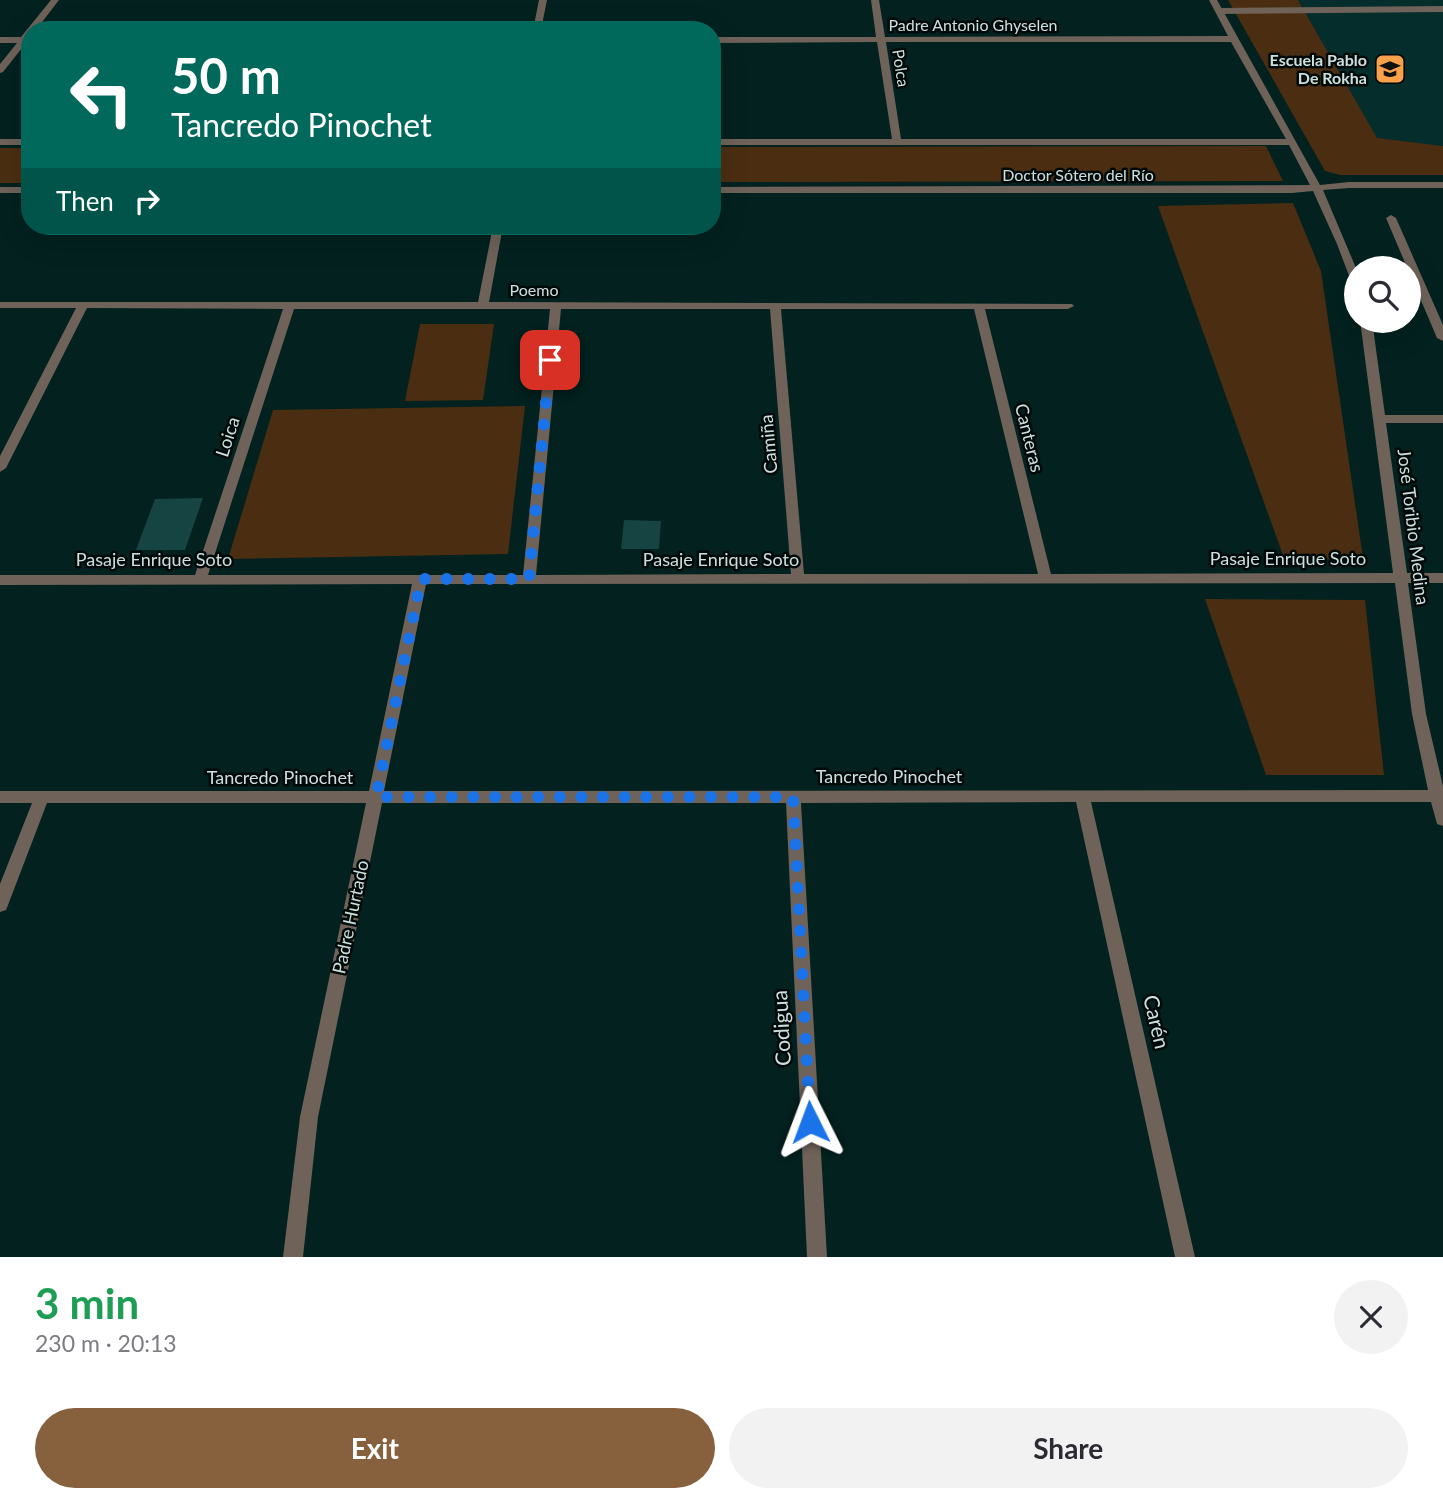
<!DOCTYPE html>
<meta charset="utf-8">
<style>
:root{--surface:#fff;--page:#f2f2f3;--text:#2b2b33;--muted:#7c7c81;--accent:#87603d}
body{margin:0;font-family:Lato,sans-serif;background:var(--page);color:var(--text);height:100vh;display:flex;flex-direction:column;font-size:26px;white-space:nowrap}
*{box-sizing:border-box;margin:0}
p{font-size:23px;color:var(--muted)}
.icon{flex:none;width:38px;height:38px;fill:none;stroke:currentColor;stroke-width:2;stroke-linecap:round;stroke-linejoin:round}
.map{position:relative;height:1257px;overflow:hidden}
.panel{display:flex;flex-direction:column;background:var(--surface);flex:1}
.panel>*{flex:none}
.hud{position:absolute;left:21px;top:21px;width:700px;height:214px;border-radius:28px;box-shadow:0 7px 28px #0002;background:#00695c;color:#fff;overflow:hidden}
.tools{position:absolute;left:1344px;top:256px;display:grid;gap:14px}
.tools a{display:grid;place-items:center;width:77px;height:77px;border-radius:50%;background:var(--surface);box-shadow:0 7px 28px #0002;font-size:35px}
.pin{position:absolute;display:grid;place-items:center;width:60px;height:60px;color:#fff;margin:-30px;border-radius:14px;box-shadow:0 4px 10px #0006}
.me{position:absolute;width:77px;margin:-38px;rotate:357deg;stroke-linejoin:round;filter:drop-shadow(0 0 5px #0008)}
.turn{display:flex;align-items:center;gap:24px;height:147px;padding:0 35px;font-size:32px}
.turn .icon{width:91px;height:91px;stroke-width:2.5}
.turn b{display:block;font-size:49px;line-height:60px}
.then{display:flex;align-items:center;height:66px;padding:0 35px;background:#0003;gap:14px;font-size:26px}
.round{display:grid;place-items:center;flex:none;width:74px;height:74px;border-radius:37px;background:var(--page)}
.overview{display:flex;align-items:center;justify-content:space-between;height:119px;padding:0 35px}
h1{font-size:42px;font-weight:700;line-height:52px;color:#1e9e55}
.primary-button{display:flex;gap:14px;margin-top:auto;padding:14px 35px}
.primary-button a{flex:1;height:80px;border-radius:42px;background:var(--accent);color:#fff;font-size:28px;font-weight:700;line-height:80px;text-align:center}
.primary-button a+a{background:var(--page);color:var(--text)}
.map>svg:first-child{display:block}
.built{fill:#042d2b}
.green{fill:#4b2e12}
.building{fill:#164442}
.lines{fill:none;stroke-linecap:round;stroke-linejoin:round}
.service{fill:#6e6259;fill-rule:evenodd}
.minor{fill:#6e6259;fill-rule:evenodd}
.route{stroke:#1a73e8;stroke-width:12;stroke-dasharray:0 21.6}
.labels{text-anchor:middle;stroke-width:5;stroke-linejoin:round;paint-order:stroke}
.far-street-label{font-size:16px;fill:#cbe0de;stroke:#000908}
.far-poi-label{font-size:16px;font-weight:bold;fill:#cbe0de;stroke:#000908;text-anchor:end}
.street-label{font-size:18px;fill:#cbe0de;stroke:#000908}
.near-street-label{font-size:21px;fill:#cbe0de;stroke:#000908}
</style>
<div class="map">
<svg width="1443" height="1257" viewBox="0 0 1443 1257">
<rect width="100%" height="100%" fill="#02211f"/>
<path class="built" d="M1298 0H1443V146L1377 139Z"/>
<g class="green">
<path d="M1228 0H1298L1377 138 1443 146V175H1340L1325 171Z"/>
<path d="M1266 146 1283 181 712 182V147Z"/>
<rect x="0" y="148" width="30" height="35"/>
<path d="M1293 203 1321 271 1363 558 1285 561 1158 206Z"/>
<path d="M420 324H494L483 400 405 401Z"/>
<path d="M525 406 508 554 228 559 273 410Z"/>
<path d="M1205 599 1365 600 1384 775H1266Z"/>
</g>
<g class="building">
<path d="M203 498 185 550H136L155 499Z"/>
<path d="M624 520 661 521 659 549H621Z"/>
</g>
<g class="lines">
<g class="service">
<path d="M1443 6V12L1219 14 1215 11 1219 8Z"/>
<path d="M1391 215 1396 218 1443 325V341L1437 338 1386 218Z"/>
</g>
<g class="minor">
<path d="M51 0H59L36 30H30V42L26 43 3 72 0 73V64L17 43H0V37H21Z"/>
<path d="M539 0H547L541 30H533Z"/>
<path d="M871 0H879L885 37 1228 36 1209 0H1217L1320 185 1349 182H1443V188H1349L1323 190 1356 268V284L1351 281 1337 244 1313 191 1292 193H712V187L1310 185 1289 145H712V139H892L877 42 712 43V37H876ZM886 42H1231L1286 139H901Z"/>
<rect x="0" y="139" width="30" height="6"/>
<rect x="0" y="187" width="30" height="6"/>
<path d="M493 226H503L489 302 1072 304 1074 306 1068 309H985L1051 574 1393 573 1360 320H1372L1385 415H1443V423H1386L1407 573H1443V583H1408L1426 714 1443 786V826L1437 824 1431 802H1091L1195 1257H1175L1076 802 801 803 827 1257H807L786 803H382L318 1117 303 1257H283L300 1117 366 803H47L8 905 6 910 0 912V884L32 803H0V791H369L412 584 0 585V575H195L283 309 87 308 6 468 0 472V456L76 308H0V302H478ZM294 309H550L523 575H208ZM561 309H770L791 574 536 575ZM781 309H974L1038 574H804ZM1395 583 1412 714 1428 790 384 791 426 584Z"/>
</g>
</g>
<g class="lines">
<path class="route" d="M550 360 529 579H421L376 797H793L810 1122"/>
</g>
<defs>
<g id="school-square" transform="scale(1.575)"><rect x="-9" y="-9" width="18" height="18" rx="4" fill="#f8a14a" stroke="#000908"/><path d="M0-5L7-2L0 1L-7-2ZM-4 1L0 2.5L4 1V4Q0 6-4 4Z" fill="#111"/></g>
</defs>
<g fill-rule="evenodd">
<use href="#school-square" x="1390" y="69"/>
</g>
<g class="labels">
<g class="far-street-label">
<text x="973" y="31">Padre Antonio Ghyselen</text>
<text transform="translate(901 68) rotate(81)" y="6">Polca</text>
<text x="1078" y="181">Doctor Sótero del Río</text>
<text x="534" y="296">Poemo</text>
</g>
<g class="far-poi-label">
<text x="1367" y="66">Escuela Pablo<tspan x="1367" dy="18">De Rokha</tspan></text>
</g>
<g class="street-label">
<text transform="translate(228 437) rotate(-72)" y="6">Loica</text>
<text transform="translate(1029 438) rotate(76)" y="6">Canteras</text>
<text transform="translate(769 444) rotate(-95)" y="6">Camiña</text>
<text transform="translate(1413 527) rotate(83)" y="6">José Toribio Medina</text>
<text x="1288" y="565">Pasaje Enrique Soto</text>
<text x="154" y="566">Pasaje Enrique Soto</text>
<text x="721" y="566">Pasaje Enrique Soto</text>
<text x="889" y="783">Tancredo Pinochet</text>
<text x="280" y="784">Tancredo Pinochet</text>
<text transform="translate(351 917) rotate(-78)" y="6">Padre Hurtado</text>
</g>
<g class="near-street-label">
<text transform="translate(1156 1022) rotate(77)" y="7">Carén</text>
<text transform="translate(782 1028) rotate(-93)" y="7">Codigua</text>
</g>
</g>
</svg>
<div class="tools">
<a><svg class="icon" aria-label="search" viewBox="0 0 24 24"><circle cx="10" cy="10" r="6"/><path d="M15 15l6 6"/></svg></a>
</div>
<div class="pin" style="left:550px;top:360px;background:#d93025"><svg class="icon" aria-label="arrive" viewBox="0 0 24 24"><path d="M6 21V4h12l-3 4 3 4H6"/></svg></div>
<svg class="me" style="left:810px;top:1122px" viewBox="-20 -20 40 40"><path d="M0-17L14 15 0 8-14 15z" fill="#1a73e8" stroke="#fff" stroke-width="4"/></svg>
<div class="hud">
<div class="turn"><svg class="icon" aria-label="left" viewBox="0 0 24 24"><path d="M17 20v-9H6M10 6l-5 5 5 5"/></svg><div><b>50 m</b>Tancredo Pinochet</div></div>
<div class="then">Then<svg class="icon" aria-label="right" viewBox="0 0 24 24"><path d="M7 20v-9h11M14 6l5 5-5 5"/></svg></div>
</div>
</div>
<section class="panel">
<div class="overview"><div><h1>3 min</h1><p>230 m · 20:13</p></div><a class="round"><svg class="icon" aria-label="close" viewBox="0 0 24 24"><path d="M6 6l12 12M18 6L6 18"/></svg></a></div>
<div class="primary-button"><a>Exit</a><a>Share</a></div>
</section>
